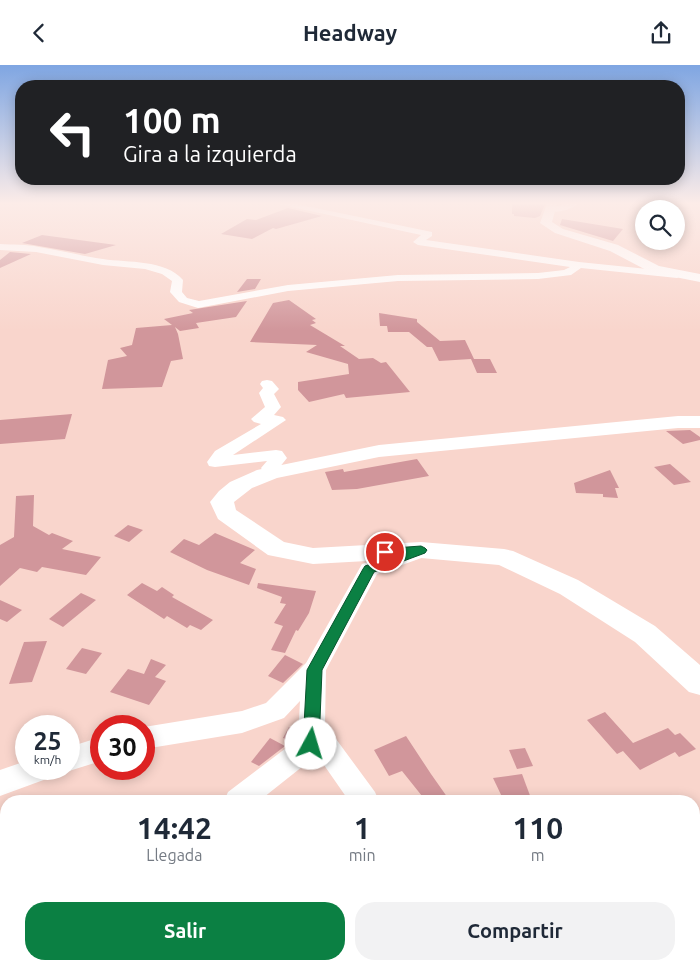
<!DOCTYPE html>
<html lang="es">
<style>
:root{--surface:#fff;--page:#f2f2f3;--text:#1f2937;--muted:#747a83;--accent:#0b8043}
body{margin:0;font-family:Ubuntu,sans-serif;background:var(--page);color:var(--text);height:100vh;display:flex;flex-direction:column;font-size:19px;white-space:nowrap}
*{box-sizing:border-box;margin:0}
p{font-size:16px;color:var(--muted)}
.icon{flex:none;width:28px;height:28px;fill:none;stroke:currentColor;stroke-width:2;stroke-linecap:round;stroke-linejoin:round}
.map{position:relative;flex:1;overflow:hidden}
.side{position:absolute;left:0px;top:730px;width:700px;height:175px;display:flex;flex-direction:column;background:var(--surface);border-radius:20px 20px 0 0;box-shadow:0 2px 12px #0003}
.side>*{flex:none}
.banner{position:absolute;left:15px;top:15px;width:670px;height:105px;border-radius:20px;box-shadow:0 2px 12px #0003;background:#202124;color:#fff;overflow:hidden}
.controls{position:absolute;left:635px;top:135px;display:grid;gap:10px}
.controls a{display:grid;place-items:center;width:50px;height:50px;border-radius:50%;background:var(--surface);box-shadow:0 2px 12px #0003;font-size:25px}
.speed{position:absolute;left:15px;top:650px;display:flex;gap:10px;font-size:25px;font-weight:700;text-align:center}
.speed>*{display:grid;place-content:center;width:65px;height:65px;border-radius:50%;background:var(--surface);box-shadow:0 2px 12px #0003;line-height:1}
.speed small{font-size:12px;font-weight:400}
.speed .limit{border:8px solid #d22;background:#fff;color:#111}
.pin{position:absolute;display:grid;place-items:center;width:42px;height:42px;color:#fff;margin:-21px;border:2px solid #fff;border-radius:50%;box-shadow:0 1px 5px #0007}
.me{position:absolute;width:55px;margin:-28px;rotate:6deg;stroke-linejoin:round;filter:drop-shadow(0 0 4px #0008)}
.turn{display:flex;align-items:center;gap:18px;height:105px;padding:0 25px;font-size:22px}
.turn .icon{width:65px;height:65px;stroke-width:2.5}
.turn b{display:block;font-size:35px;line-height:42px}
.eta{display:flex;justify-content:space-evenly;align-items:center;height:85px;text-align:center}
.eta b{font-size:30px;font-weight:600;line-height:35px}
.cta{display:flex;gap:10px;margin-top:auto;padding:10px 25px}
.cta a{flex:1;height:58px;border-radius:20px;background:var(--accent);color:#fff;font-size:20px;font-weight:600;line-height:58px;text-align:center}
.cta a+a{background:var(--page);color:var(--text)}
header{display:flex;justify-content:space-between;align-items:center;height:65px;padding:0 25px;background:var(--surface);font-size:22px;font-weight:600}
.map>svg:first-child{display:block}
.building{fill:#d1969b}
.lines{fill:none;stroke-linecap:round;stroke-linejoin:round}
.minor{fill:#fff;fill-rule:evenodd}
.tertiary{fill:#fff;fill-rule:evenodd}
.route{fill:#0b8043;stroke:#07532c}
</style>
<header><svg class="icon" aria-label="back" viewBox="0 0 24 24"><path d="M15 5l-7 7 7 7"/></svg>Headway<svg class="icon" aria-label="share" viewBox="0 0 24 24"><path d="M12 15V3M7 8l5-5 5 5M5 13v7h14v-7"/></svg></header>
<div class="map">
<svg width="700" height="905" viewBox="0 0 700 905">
<rect width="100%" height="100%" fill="#f9d5cc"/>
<g class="building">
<path d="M512 139H545L540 151 535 153 514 151V149H512Z"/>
<path d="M288 143 322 151 276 164 273 163 252 174 221 169 247 154 256 155Z"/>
<path d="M562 154 623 164 613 176 560 160Z"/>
<path d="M42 170 116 180 85 189 22 178Z"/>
<path d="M10 187 31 189 0 203V195Z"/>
<path d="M247 214H261L255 224 237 227Z"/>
<path d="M289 235 316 254 312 255 316 258 310 260 345 281H340L359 294 373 293 381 298 386 297 410 327 346 333 344 329 309 337 298 325V317L349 309 348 299 306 287 317 280 250 277 273 238Z"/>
<path d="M247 236 236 252 196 258 199 263 180 266 175 262 178 269 183 294 171 296 162 322 102 324 108 295 127 291 120 283 132 280 136 263 172 260 164 254 193 248 189 245Z"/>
<path d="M379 248 417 254V257L440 276 465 275 474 294H472H490L497 308H477L471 294 439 296 432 282H427L409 267H388L387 261H380Z"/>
<path d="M72 349 65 374 0 379V355Z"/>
<path d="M690 365 700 372V375L683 379 666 366Z"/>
<path d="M417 394 429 411 357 424 332 425 325 407 343 404 344 407Z"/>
<path d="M670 399 691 417 674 420 654 402Z"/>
<path d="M610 405 619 423H615L618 433 603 432V429L576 428 574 418Z"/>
<path d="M34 430 33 461 49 470 52 468 73 476 62 484 101 492 86 510 42 502 37 507 20 503 0 521V480L14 472 16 431Z"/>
<path d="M128 460 143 465 129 477 114 471Z"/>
<path d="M215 468 255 485 240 498 256 504 249 520 207 505 170 487 184 474 199 480Z"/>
<path d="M142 518 157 526 162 522 174 530 172 532 213 555 201 565 190 560 187 563 167 551 164 554 127 530Z"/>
<path d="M258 518 316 526 309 548 298 566 296 565 285 588 271 585 283 561 274 558 286 539 280 538 282 532 257 523Z"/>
<path d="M81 528 96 535 63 562 49 554Z"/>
<path d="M0 535 22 545 7 557 0 554Z"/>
<path d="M47 576 32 617 9 619 24 577Z"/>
<path d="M82 583 102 588 86 609 66 604Z"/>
<path d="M285 590 303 599 283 618 268 611Z"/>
<path d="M151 594 166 600 155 612 166 616 149 640 110 627 128 604 144 609Z"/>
<path d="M605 647 633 678 668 663 675 670 680 668 696 684 679 692 675 687 640 705 623 686 617 689 587 655Z"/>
<path d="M289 662 297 664 296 673 292 676 283 673Z"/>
<path d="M406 671 431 709 450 736H426L402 706 389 711 374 685Z"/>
<path d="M270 673 285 681 259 701 251 697Z"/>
<path d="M525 683 533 701 517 704 509 685Z"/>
<path d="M522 709 532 736H504L493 713Z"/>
</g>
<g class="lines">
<g class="minor">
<path d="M278 139H296L432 167V171L426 175 579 197 677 207 682 210 677 213 581 203 571 210 538 214 398 216 288 226 198 243 179 237 170 227 172 216 162 209 145 204 103 200 36 187 0 185V179C13 180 26 179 39 182 60 185 81 191 103 194 128 198 165 194 183 215L182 227 187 233 199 236 288 220 398 210 538 208 564 205 570 202 418 180 413 177 421 170Z"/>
<path d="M565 139H578C569 145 555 150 546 144Z"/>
<path d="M267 315 272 316 279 324 274 329 281 342 274 350 283 352 286 355 233 390 276 385 282 386 287 393 279 403 281 407 278 411 272 412 266 411 261 403 267 396 215 402 209 401 207 397 215 386 261 359 254 357 251 354 265 342 259 328 263 323 260 319 262 316Z"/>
<path d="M420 480 427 481 430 486 427 491 377 509 326 605 325 659 375 727 379 736H349L317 690 259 736H224L228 727 298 674 300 636 284 653 242 668 144 684V662L242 646 266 638 306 598 362 499Z"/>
<path d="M101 672V696L69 706 63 704H69V682Z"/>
<path d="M26 696V704H53L49 713 0 731V705Z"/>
<path d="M125 899H159L157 905H123Z"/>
<path d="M466 899H502L505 905H469Z"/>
</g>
<g class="tertiary">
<path d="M547 139H557L552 157 563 164 618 180 659 201 700 209V217L650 207 610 186 555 168 540 158Z"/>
<path d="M678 351H700V363H678L379 392 277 413 252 423 234 437 236 445 284 477 313 483 421 477 504 484 513 486 578 515 655 561 700 600V630L689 627 635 577 560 529 499 500 421 493 313 499 268 490 218 454 210 437 219 426 230 417 257 405 379 380Z"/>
</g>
</g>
<linearGradient id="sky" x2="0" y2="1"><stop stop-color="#7fa6e2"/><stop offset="0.52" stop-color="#fcece8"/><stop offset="1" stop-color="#fcece8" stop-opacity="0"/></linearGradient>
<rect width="700" height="266" fill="url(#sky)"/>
<path class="route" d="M421 481 425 483 427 485 425 488 374 507 322 605 319 679 316 684 311 686 305 684 303 679 307 605 363 504 365 501 394 491 381 490 379 487 381 484Z"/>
</svg>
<div class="controls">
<a><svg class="icon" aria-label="search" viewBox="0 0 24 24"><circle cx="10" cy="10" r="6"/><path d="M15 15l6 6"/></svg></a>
</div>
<div class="speed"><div>25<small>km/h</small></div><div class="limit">30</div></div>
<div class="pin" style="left:385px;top:487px;background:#d93025"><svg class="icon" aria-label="arrive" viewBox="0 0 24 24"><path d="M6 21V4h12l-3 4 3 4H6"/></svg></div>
<svg class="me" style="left:311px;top:679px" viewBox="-20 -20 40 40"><circle r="19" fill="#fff"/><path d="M0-13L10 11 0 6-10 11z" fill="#0b8043"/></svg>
<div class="banner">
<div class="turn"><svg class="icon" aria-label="left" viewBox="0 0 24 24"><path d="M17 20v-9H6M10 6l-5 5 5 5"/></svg><div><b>100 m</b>Gira a la izquierda</div></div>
</div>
<section class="side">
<div class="eta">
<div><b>14:42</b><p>Llegada</p></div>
<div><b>1</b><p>min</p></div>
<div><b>110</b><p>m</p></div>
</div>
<div class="cta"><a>Salir</a><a>Compartir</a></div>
</section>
</div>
